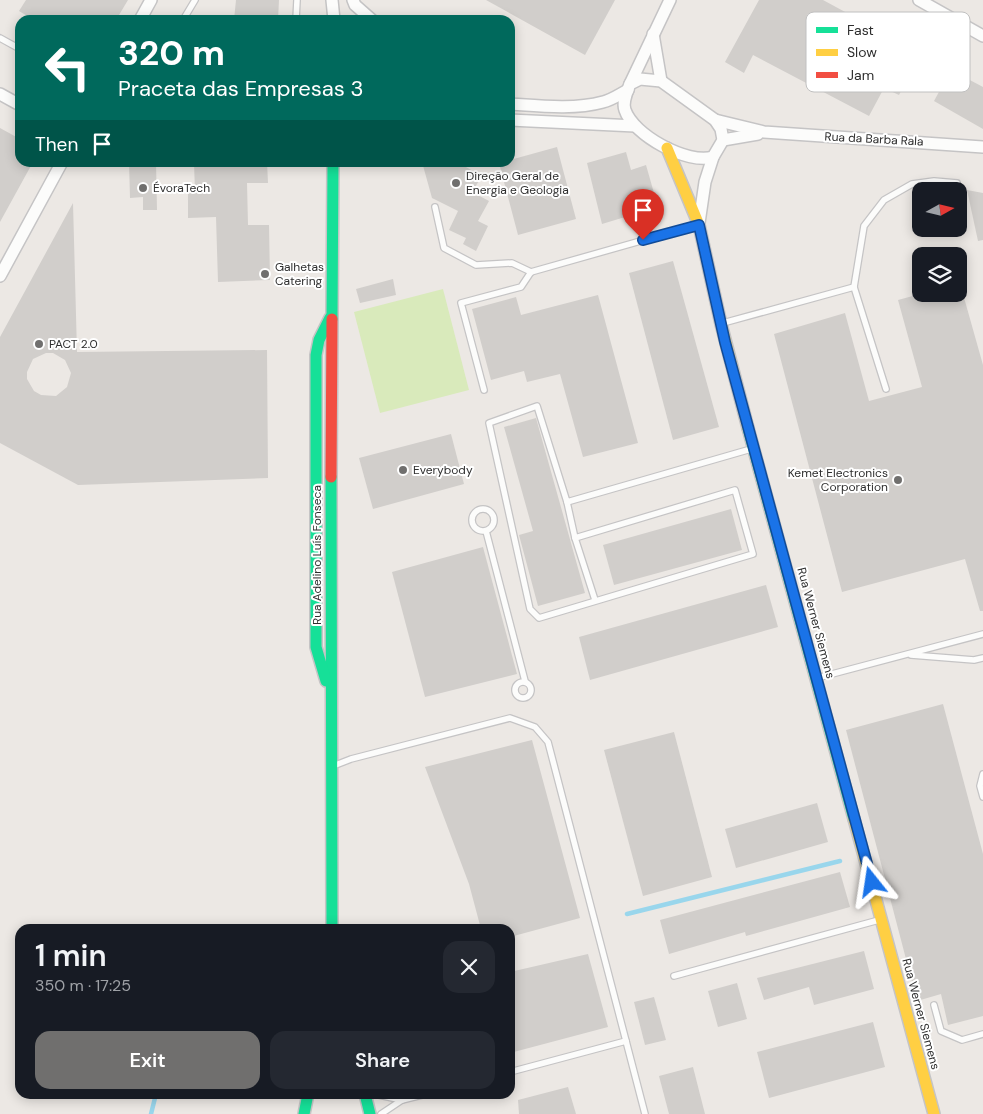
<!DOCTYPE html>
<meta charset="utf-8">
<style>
:root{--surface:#171b24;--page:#242831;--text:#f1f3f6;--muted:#9ea1a6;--accent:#706f6e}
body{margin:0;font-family:"DM Sans",sans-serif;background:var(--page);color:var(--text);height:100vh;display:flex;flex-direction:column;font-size:19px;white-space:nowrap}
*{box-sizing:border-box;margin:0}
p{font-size:16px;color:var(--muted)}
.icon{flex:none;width:28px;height:28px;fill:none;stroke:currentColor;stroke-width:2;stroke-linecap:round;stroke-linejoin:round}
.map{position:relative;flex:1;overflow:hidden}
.side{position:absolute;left:15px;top:924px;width:500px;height:175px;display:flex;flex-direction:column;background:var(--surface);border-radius:15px;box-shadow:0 2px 12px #0003}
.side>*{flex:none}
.hud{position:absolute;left:15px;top:15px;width:500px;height:152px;border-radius:15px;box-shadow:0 2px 12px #0003;background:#00695c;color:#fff;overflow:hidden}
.needle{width:32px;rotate:82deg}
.fabs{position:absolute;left:912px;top:182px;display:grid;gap:10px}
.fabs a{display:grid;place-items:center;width:55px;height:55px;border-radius:10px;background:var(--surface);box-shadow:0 2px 12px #0003;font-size:25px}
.pin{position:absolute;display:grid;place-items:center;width:42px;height:42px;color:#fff;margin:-51px -21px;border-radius:50% 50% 50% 0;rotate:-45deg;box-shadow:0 0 5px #0007}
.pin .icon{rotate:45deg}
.me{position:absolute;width:55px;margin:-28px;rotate:345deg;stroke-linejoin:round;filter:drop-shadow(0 0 4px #0008)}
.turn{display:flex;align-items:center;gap:18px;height:105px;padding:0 20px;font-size:22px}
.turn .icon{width:65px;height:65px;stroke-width:2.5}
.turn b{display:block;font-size:35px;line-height:42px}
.then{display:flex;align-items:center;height:48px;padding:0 20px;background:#0003;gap:10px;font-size:19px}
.round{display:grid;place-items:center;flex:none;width:52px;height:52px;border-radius:15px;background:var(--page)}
.summary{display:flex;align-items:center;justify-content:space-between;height:85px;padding:0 20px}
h1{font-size:30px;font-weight:600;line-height:38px}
.button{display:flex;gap:10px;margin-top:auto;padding:10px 20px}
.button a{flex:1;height:58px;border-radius:15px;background:var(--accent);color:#fff;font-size:20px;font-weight:600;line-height:58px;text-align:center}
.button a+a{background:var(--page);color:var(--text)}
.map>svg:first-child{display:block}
.pitch{fill:#d9eabb}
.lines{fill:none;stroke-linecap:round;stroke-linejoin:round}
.stream{stroke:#99d6ec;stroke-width:4.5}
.building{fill:#d1cecb;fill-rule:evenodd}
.lane-casing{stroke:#c5c4c5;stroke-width:8}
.street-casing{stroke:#c5c4c5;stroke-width:14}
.fast-casing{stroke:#c5c4c5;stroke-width:14}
.slow-casing{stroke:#c5c4c5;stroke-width:14}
.jam-casing{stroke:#c5c4c5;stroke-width:14}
.lane{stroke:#fcfcfb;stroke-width:5.5}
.street{stroke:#fcfcfb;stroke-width:11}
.fast{stroke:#16e098;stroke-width:11}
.slow{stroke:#ffcf43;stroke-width:11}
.jam{stroke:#f24e42;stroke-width:11}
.route-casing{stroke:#114b97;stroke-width:12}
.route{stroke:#1a73e8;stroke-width:9}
.poi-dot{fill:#706f6e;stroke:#fff;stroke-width:2}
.labels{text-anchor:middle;stroke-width:4;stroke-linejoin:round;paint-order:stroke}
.street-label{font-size:12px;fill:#2e2e2e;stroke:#fff}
.poi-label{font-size:12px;fill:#2e2e2e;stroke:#fff;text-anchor:start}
.key{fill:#fff;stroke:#c0c0c0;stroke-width:1}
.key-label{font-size:14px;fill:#2e2e2e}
</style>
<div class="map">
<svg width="983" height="1114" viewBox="0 0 983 1114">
<rect width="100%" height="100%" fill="#ece8e4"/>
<path class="pitch" d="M443 289 469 390 380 413 354 312Z"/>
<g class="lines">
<g class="stream">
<path d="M627 914 840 861"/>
<path d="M151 1114 156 1094"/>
</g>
</g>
<g class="building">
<path d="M26 0H128L116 20H34L19 11Z"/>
<path d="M236 0H279L278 20H234Z"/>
<path d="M486 0H615L585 55Z"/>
<path d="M759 0H823L908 46 896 67 910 74 899 95 884 88 869 116 753 55 744 73 725 62Z"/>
<path d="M951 70 983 87V129L934 101Z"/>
<path d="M0 128 20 139V162H33L0 222Z"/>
<path d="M557 147 576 219 518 235 499 163 510 162V160Z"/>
<path d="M626 152 631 170 646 165 658 207 602 224 587 163Z"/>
<path d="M129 162H156L157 210H143V197L130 198Z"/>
<path d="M194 162H267L268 183H247L248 225H269L270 280 218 282 216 217 188 218V193H195Z"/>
<path d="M422 162H457L482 176 472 192 489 201 478 221 488 226 476 251 463 244 466 238 449 230 458 211 432 198Z"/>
<path d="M967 190 983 193V240L978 241Z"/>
<path d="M73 203 77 352 267 350 268 478 78 485 0 443V337ZM46 353H53L65 360 71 373 67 387 56 396 41 395 34 391 27 379V372L33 359Z"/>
<path d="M673 261 719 427 673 440 629 273Z"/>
<path d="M393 279 396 295 360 303 356 289Z"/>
<path d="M920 294H963L983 365V611H980L965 559 842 592 774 334 845 313 869 401 922 387 898 300Z"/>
<path d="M598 295 638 443 583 457 560 374 527 382 524 371 491 380 472 309 516 297 521 315Z"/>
<path d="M536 418 585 593 538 606 519 535 533 531 504 427Z"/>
<path d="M451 434 464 484 373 509 359 458Z"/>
<path d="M731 509 742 550 614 585 603 545Z"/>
<path d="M483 547 517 674 425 697 392 572Z"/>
<path d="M766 585 778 627 590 680 579 637Z"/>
<path d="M943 704 983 854V1016L948 1025 941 994 917 1001 846 730Z"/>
<path d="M674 732 712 877 643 896 604 750Z"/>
<path d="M532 740 580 918 510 937V929H481L469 884 425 767Z"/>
<path d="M817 803 828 842 736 868 725 829Z"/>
<path d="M840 872 850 907 746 936 745 932 669 954 660 920Z"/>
<path d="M864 951 874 989 814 1005 809 987 764 1000 757 978Z"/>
<path d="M588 954 608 1027 510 1053V972Z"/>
<path d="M737 983 747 1019 718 1027 708 991Z"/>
<path d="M654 997 666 1040 645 1045 634 1002Z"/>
<path d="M873 1022 885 1067 769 1098 757 1052Z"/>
<path d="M693 1067 705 1114H669L659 1076Z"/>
<path d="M568 1087 576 1114H519L518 1100Z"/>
</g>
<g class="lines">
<g class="lane-casing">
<g id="lane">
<path d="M183 20 195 0"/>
<path d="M296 20 297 0"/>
<path d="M0 38 20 49"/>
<path d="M435 207 444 248 476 265 512 263 531 272"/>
<path d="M531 272 697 225"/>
<path d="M854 287 864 226 884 200 912 184 934 181 957 183"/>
<path d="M723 323 854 287 886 389"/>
<path d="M484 390 461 303 521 287 531 272"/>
<path d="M567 502 575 538"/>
<circle cx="483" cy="520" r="11"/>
<path d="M486 531 525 681"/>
<path d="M595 600 575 538 735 490 753 554 539 618 530 609 489 423 537 406 567 502 751 449"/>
<path d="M911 655 974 660 983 658"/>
<path d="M817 678 983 634"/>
<circle cx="523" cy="690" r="8"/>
<path d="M333 766 351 759 510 718 535 727 548 742 626 1041 510 1072"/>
<path d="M983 774 980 786 983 797"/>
<path d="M674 976 879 920"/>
<path d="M934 1005 941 1031 962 1040 983 1034"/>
<path d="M626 1041 645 1114"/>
<path d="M374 1094 402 1100"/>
<path d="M381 1114 402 1100 426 1094"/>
</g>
</g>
<g class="street-casing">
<g id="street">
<path d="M332 0 334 20"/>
<path d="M353 0 355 5 372 20"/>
<path d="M919 0 983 36"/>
<path d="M140 20 151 0"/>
<path d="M653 34 661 81"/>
<path d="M640 79 661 81 715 120 721 129 723 140 713 157C688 165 633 135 625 110 622 102 627 92 630 84Z"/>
<path d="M630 84 670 0"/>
<path d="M0 94 20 105"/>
<path d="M510 104C540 106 574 110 603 102 612 100 620 94 628 90"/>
<path d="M510 120 635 126"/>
<path d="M715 120 764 132 983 147"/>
<path d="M723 140 758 134"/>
<path d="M699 223 705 182 713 157"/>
<path d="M0 276 62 162"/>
</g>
</g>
<g class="fast-casing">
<g id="fast">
<path d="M332 319 333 162"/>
<path d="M748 428 854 819"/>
<path d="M331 477 332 929"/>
<path d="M326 681 316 647V355L319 340 330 318"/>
<path d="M365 1094 370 1114"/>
<path d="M304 1114 308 1094"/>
</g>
</g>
<g class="slow-casing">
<g id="slow">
<path d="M667 148 699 225 721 324 748 428"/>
<path d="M854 819 934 1114"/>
</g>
</g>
<g class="jam-casing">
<path id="jam" d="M331 477 332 319"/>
</g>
<use href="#lane" class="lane"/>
<use href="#street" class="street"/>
<use href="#fast" class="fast"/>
<use href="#slow" class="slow"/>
<use href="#jam" class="jam"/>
</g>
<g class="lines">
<g class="route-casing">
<path id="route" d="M643 240 699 225 725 342 872 882"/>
</g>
<use href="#route" class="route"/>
</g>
<g class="poi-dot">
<circle cx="456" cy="183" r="5"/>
<circle cx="143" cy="188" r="5"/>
<circle cx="265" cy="274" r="5"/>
<circle cx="39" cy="344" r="5"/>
<circle cx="403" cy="470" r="5"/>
<circle cx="898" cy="480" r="5"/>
</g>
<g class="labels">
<g class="street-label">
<text transform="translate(874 139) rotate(3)" y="4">Rua da Barba Rala</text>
<text transform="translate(317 555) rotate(-90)" y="4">Rua Adelino Luís Fonseca</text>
<text transform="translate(816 623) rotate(75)" y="4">Rua Werner Siemens</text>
<text transform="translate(921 1014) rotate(75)" y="4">Rua Werner Siemens</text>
</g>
<g class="poi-label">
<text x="466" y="180">Direção Geral de<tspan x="466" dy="14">Energia e Geologia</tspan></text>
<text x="153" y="192">ÉvoraTech</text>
<text x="275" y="271">Galhetas<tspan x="275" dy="14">Catering</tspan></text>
<text x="49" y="348">PACT 2.0</text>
<text x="413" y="474">Everybody</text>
<text x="888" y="477" text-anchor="end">Kemet Electronics<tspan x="888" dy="14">Corporation</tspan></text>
</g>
</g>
<rect x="806" y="12" width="164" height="80" rx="8" class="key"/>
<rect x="816" y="27" width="22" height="6" fill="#16e098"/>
<rect x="816" y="49" width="22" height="7" fill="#ffcf43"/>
<rect x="816" y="72" width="22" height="6" fill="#f24e42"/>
<g class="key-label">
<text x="847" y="35">Fast</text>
<text x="847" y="57">Slow</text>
<text x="847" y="80">Jam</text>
</g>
</svg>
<div class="fabs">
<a><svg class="needle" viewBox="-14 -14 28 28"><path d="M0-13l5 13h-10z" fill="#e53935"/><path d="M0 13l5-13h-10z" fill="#9ea1a6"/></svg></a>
<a><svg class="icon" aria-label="layers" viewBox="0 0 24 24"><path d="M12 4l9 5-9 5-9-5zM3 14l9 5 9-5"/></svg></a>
</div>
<div class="pin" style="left:643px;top:240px;background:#d93025"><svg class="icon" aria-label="arrive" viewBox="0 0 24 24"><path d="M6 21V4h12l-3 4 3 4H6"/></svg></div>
<svg class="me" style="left:872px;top:882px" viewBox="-20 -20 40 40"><path d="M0-17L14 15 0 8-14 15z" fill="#1a73e8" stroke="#fff" stroke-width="4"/></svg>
<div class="hud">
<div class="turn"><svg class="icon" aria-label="left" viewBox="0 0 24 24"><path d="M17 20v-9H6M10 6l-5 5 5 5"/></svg><div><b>320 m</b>Praceta das Empresas 3</div></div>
<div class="then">Then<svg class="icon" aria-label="arrive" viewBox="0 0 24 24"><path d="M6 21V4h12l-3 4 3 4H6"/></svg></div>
</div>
<section class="side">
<div class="summary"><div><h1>1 min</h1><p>350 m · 17:25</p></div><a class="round"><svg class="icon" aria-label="close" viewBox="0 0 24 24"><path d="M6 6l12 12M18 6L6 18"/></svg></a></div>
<div class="button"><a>Exit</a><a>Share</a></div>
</section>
</div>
